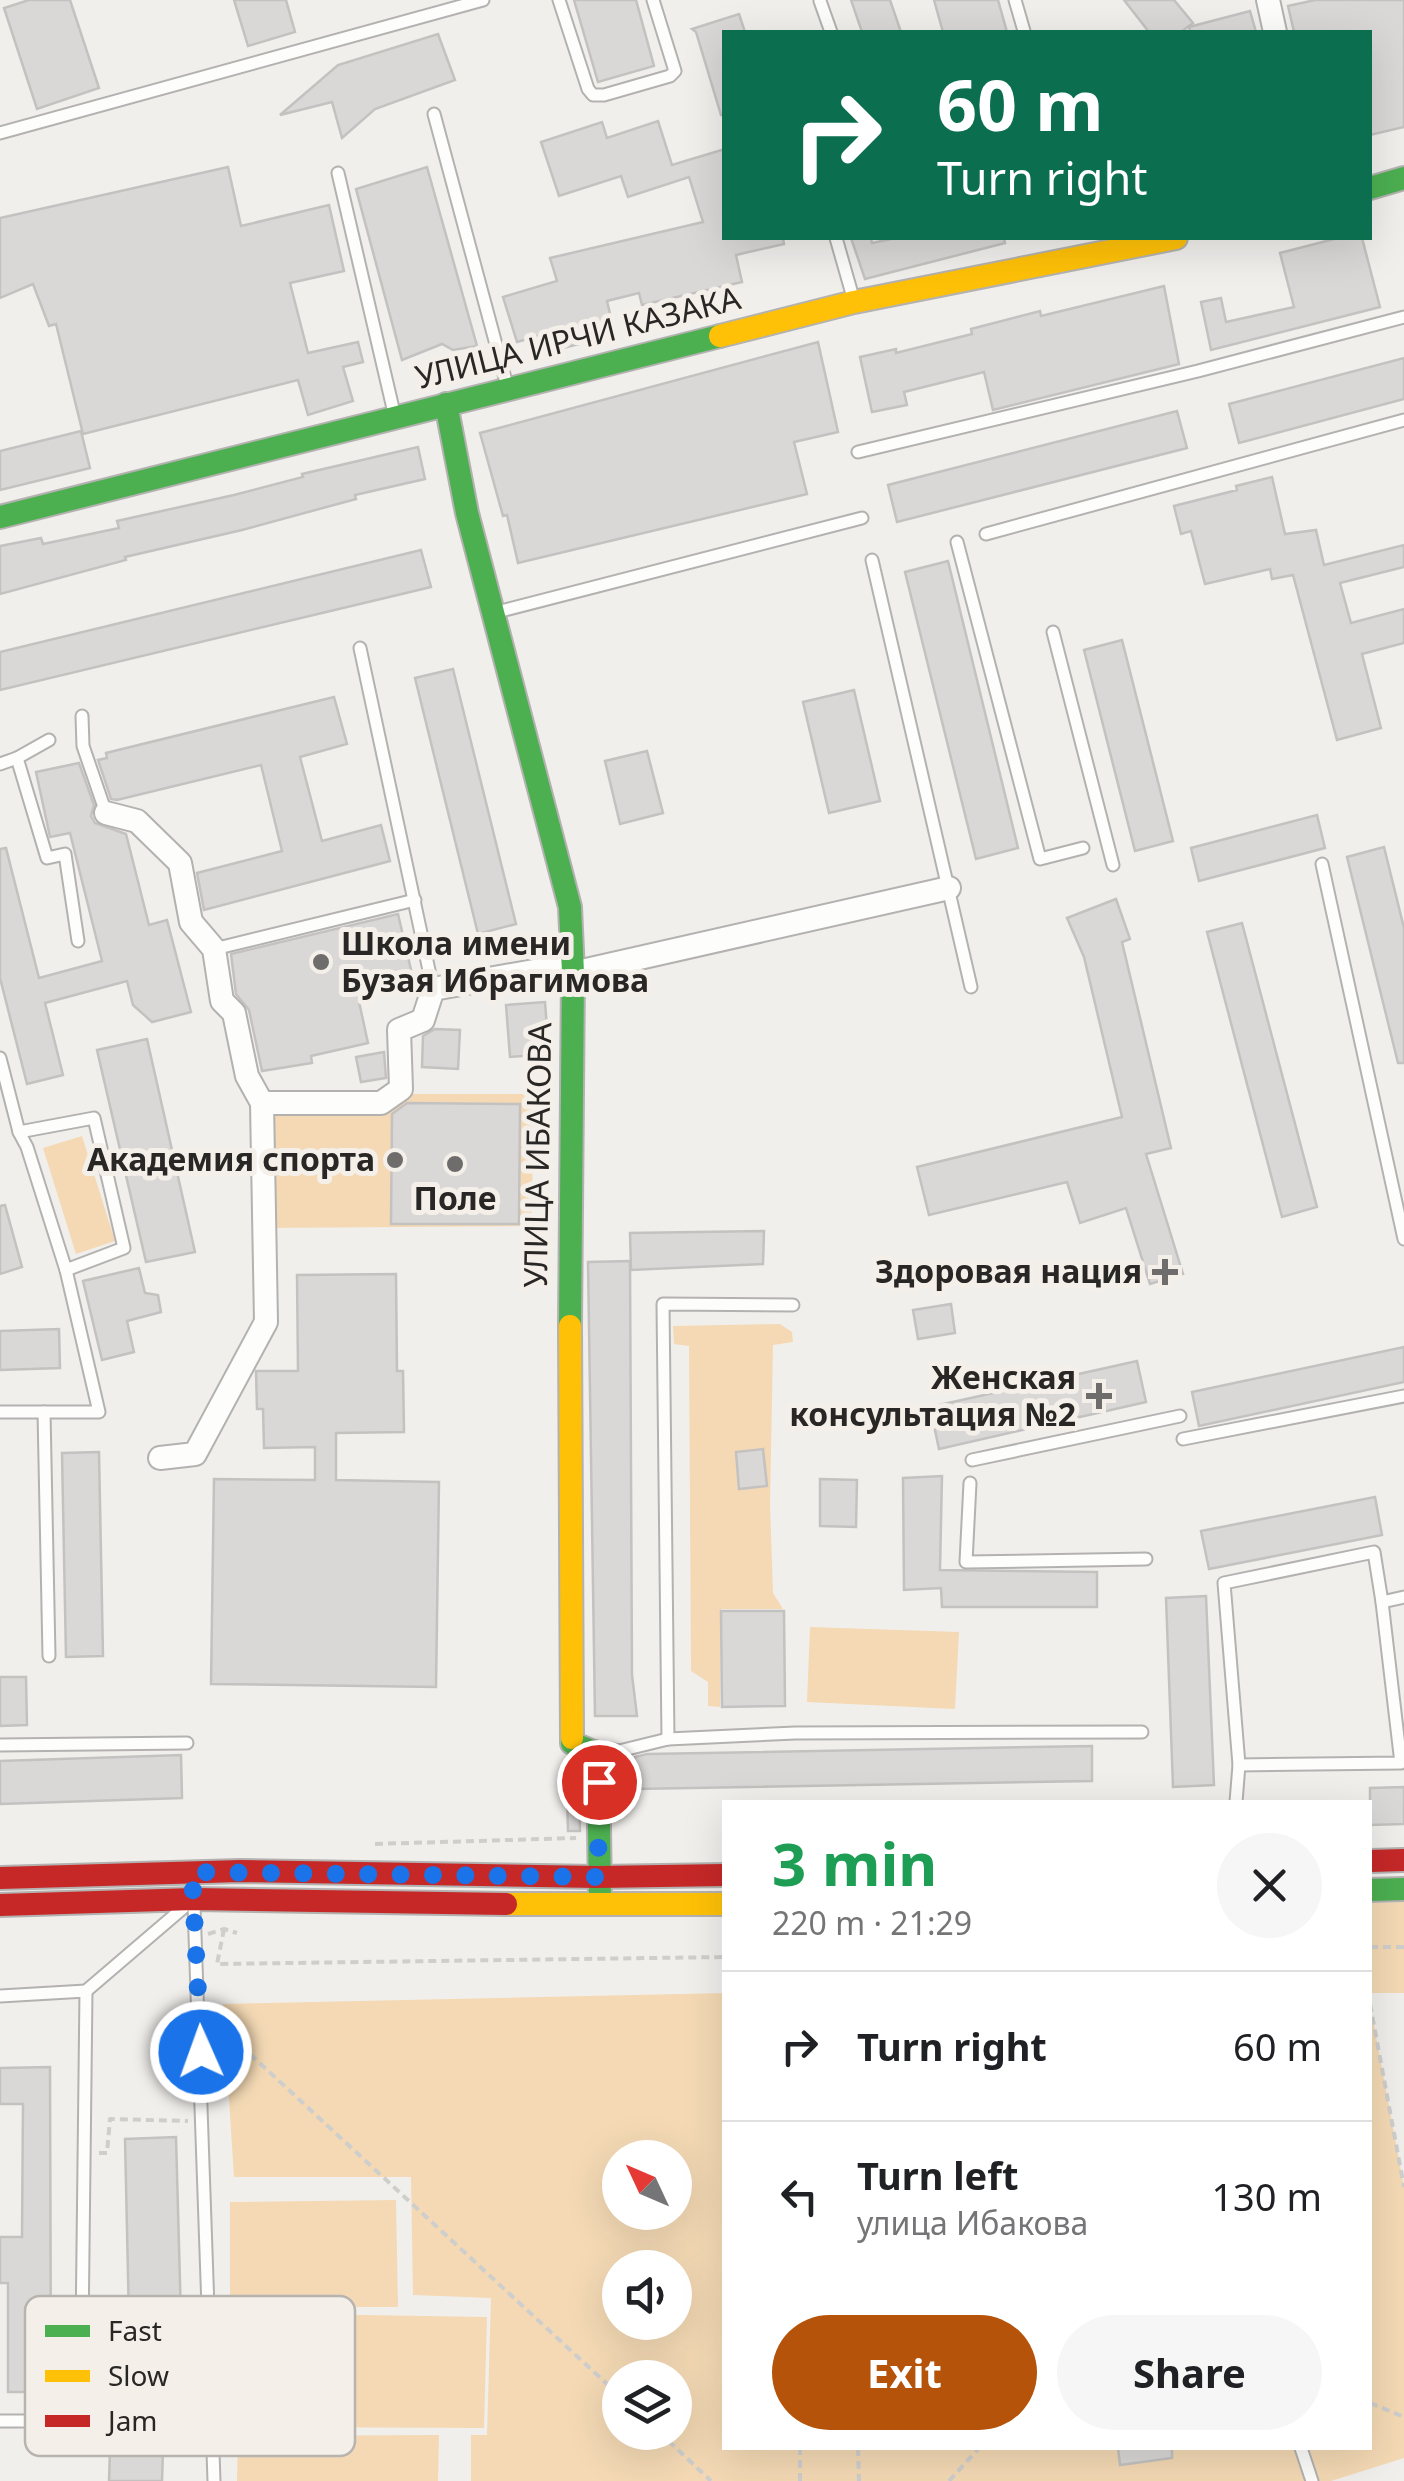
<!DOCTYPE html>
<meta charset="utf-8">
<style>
:root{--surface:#fff;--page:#f6f6f6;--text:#202124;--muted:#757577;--line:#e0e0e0;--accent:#b45309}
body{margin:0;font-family:"Noto Sans",sans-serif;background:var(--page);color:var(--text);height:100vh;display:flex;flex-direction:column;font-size:38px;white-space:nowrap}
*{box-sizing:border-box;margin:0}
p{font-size:32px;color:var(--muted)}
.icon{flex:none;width:55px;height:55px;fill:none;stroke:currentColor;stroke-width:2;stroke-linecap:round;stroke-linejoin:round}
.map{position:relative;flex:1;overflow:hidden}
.panel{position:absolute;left:722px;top:1800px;width:650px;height:650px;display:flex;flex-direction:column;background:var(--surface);border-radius:0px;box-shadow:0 10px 40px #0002}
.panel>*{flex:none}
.guide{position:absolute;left:722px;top:30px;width:650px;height:210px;border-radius:0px;box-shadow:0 10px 40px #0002;background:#0b6e4f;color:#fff;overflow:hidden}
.needle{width:65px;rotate:314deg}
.controls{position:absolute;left:602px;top:2140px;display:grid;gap:20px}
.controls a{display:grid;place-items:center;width:90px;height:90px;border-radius:50%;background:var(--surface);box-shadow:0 10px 40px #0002;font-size:50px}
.pin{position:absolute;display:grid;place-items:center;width:85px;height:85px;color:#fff;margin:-42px;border:5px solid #fff;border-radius:50%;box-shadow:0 2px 10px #0007}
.me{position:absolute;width:110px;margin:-55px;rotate:358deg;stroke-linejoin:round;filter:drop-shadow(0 0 8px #0008)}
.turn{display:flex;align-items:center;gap:35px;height:210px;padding:0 50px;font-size:45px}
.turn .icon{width:130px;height:130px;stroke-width:2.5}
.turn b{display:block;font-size:70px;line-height:85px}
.round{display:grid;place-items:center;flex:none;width:105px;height:105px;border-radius:52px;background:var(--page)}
.overview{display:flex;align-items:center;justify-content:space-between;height:170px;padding:0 50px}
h1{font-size:60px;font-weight:700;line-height:75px;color:#1e9e55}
.action{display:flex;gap:20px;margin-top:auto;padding:20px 50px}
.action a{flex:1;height:115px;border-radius:60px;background:var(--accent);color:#fff;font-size:40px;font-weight:700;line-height:115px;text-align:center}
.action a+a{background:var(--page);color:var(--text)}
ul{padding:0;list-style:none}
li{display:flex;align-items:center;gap:30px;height:150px;padding:0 50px;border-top:2px solid var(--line)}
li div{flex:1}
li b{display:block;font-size:38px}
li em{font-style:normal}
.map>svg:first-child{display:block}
.green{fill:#f4d9b4;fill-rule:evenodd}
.building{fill:#d9d8d6;stroke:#c4c2c0;stroke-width:2.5}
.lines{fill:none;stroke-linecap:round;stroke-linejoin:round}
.lane-casing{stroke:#b3b2b0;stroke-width:15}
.street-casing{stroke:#b3b2b0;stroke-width:26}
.fast-casing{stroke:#b3b2b0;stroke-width:26}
.slow-casing{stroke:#b3b2b0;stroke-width:26}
.jam-casing{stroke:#b3b2b0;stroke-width:26}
.path{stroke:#cececc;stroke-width:4;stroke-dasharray:8 5;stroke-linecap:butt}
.lane{stroke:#fdfdfc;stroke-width:11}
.street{stroke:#fdfdfc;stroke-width:22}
.fast{stroke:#4caf50;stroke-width:22}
.slow{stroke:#ffc107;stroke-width:22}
.jam{stroke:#c62828;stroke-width:22}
.route{stroke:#1a73e8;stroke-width:18;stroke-dasharray:0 32.4}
.poi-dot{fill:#6f6d6b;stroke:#f4efe9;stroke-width:4}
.labels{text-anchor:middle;stroke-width:10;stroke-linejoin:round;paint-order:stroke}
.street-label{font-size:32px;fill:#292725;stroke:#f4efe9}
.poi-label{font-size:32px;font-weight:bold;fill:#292725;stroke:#f4efe9;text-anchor:end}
.key{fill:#f4efe9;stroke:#b7b3ae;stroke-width:2.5}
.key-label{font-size:28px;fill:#292725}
</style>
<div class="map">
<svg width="1404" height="2481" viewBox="0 0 1404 2481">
<rect width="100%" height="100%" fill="#f1efec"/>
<g class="green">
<path d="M254 1094H533L532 1226 262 1228Z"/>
<path d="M82 1136 115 1241 76 1254 43 1148Z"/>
<path d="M780 1324 792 1332 793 1342 773 1345 770 1504 773 1593 783 1609H721L720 1707 708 1706V1682L691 1671 689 1346 674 1344 673 1326Z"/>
<path d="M810 1627 959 1632 955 1709 807 1702Z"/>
<path d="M1404 1902V1993H1370V1903Z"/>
<path d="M725 1993V2448H1370V2004L1404 2187V2458L1331 2481H471V2435H487L491 2298 413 2295 411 2177H234L223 2004ZM620 2158H675V2212H620ZM620 2268H675V2322H620ZM620 2378H675V2432H620Z"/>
<path d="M396 2200 398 2307H230V2202Z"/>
<path d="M234 2313 487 2317 484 2428 232 2427Z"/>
<path d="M439 2435 438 2481H237L238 2436Z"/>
</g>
<g class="building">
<path d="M29 0H70L99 88 37 109 4 8Z"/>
<path d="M234 0H286L295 32 248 46Z"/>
<path d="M574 0H636L654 66 598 82Z"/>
<path d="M851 0H890L901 32H862Z"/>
<path d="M934 0H998L1007 32H943Z"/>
<path d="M1124 0H1174L1193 23 1181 32H1149Z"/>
<path d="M1315 0H1404V127L1370 135V32H1294L1288 6Z"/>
<path d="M1250 11 1256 32H1190L1189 27Z"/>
<path d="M739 14 745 32H725V114L721 115 696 32 692 29Z"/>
<path d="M438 34 455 80 375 109 342 138 332 102 280 115 338 65Z"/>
<path d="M658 121 672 165 725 149V238H783L784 244 736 255 742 282 642 305 639 293 607 301 615 335 555 350 549 333 517 342 503 297 557 281 550 258 703 222 689 177 628 197 621 176 559 196 541 142 602 122 607 138Z"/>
<path d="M228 167 241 226 329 205 344 271 290 283 308 353 358 342 363 362 343 367 353 401 308 415 298 380 83 434 56 324 49 326 33 284 0 298V218Z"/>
<path d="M427 167 477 346 453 350 442 344 402 360 356 189Z"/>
<path d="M851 238H871L872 243 896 238H1004L1005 243 865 279Z"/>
<path d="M1338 238H1362L1380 307 1211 350 1201 302 1221 298 1226 322 1294 307 1280 253Z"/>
<path d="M1164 286 1179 364 993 410 984 372 904 392 907 405 872 412 860 357 896 349V353L972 334 971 329 1040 311 1041 316Z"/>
<path d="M818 342 838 432 794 442 807 494 518 563 507 515 503 516 480 433Z"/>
<path d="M1404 358V399L1239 443 1229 404Z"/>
<path d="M1177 411 1187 448 897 522 888 485Z"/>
<path d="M81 431 90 468 0 490V451Z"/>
<path d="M418 447 425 479 355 495 356 499 242 530 125 557 126 560 0 594V546L41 538 43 544 119 528 117 521 234 495 303 477 302 474Z"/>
<path d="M1272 477 1285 534 1316 530 1324 565 1404 545V567L1340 583 1351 623 1404 609V643L1362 654 1381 728 1337 740 1293 575 1272 579 1270 569 1205 584 1191 531 1181 534 1174 506 1237 490 1236 486Z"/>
<path d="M421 550 431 587 0 690V652Z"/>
<path d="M948 561 1018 848 976 859 905 572Z"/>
<path d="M1122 640 1173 841 1135 851 1084 650Z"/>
<path d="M453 669 516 924 478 934 415 678Z"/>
<path d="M854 690 880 801 829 813 803 702Z"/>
<path d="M334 697 347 744 300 757 322 841 381 825 390 861 204 910 197 873 282 851 261 765 117 800 111 799 98 760 107 758 106 753Z"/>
<path d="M647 751 663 813 620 824 605 761Z"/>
<path d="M79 763 94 805 91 816 95 823 126 834 149 925 167 920 191 1012 152 1022 133 1005 127 981 45 1003 63 1075 27 1084 0 978V849L6 848 39 978 102 961 70 833 50 837 36 772Z"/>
<path d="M1317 815 1325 848 1199 881 1191 848Z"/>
<path d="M1384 847 1404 928V1063H1398L1347 857Z"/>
<path d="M1116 899 1130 939 1122 942 1171 1148 1146 1154 1183 1274 1150 1284 1126 1208 1080 1223 1067 1182 929 1215 917 1167 1122 1117 1084 957 1067 918Z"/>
<path d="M398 914 412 974 356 988 368 1043 311 1056 312 1063 262 1071 249 1010 236 994 231 954Z"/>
<path d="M1242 923 1317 1207 1282 1217 1207 932Z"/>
<path d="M545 1002 549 1054 510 1057 506 1005Z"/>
<path d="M435 1029 460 1030 458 1069 422 1067 423 1036Z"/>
<path d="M147 1039 195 1252 146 1262 97 1050Z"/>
<path d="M384 1052 386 1078 361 1082 356 1057Z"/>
<path d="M407 1103 520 1104 519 1224H391L392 1114Z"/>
<path d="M5 1205 22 1267 0 1274V1206Z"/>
<path d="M764 1231 763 1264 631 1270 630 1233Z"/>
<path d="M630 1261 632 1675 637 1716H595L588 1262Z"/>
<path d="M139 1268 145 1293 158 1295 161 1312 127 1321 134 1352 102 1360 83 1281Z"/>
<path d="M396 1274 397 1371H403L404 1432 336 1433V1480L439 1482 436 1687 211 1684 214 1479 315 1480V1447L264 1448 263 1409H257L256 1371H298L297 1275Z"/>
<path d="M951 1304 955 1333 918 1339 913 1310Z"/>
<path d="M59 1329 60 1368 0 1370V1331Z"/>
<path d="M1404 1347V1382L1199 1426 1192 1392Z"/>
<path d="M1137 1361 1146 1402 939 1449 930 1407Z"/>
<path d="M763 1449 767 1486 739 1489 736 1452Z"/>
<path d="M99 1452 103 1656 66 1657 62 1453Z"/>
<path d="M942 1476 940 1570 1097 1572V1607H942L941 1588 904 1590 903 1478Z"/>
<path d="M820 1479 857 1480 856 1527 820 1526Z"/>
<path d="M1375 1497 1382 1535 1209 1569 1201 1531Z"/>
<path d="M1206 1596 1214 1785 1173 1787 1166 1598Z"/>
<path d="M721 1611H784L785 1706 722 1707Z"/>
<path d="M0 1677H26L27 1725 0 1726Z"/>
<path d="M1092 1746V1781L635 1789V1757L647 1754Z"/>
<path d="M181 1755 182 1798 0 1804V1761Z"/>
<path d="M566 1761 579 1766 580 1831H568Z"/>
<path d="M1404 1787V1824L1370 1825V1788Z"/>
<path d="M50 2067 51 2392H8V2283H0V2237H22L23 2104H0V2068Z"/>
<path d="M176 2137 181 2318 129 2320 125 2139Z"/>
<path d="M113 2355 166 2356 162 2481H109Z"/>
<path d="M1118 2448H1172V2458L1120 2465Z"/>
</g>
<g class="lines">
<g class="lane-casing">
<g id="lane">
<path d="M559 0 588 89 593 95H604L670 76 675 71 653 0"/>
<path d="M1015 0 1024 31"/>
<path d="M820 1 831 32"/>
<path d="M434 114 508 389"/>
<path d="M0 133 483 0"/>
<path d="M338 173 395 417"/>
<path d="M836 238 854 301"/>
<path d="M858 452 1198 371 1404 317"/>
<path d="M986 534 1404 420"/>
<path d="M957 542 1040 859 1083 848"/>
<path d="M872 560 971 987"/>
<path d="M493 613 862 518"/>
<path d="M1053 632 1113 865"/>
<path d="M360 648 433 989"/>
<path d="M82 716 83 746 106 813"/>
<path d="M17 758 47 858 65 854 78 941"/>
<path d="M0 764 17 758 49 740"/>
<path d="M1322 864 1404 1239"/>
<path d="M214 949 415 900"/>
<path d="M0 1058 19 1132 27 1147 66 1270 99 1412H0"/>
<path d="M19 1132 94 1118 124 1248 66 1270"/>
<path d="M44 1412 49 1656"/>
<path d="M1183 1439 1404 1396"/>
<path d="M972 1460 1180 1416"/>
<path d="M970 1483 966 1562 1146 1559"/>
<path d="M668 1739 663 1304 793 1305"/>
<path d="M0 1745 187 1743"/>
<path d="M596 1747 619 1751 668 1739 795 1733 1142 1732"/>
<path d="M1239 1765 1401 1763 1382 1602"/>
<path d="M1236 1802 1239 1765 1224 1583 1374 1552 1382 1602 1404 1597"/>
<path d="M194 1906 214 2481"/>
<path d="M86 1991 183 1908"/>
<path d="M0 1996 86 1991 81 2421H0"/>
<path d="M1301 2448 1312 2481"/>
</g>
</g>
<g class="street-casing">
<g id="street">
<path d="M1268 0 1275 32"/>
<path d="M106 813 137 821 180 863 191 922 214 949 222 1001 234 1013 247 1076 262 1103"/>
<path d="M573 973 949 888"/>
<path d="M160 1458 195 1454 266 1322 262 1103H381L401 1089 399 1030 423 1020 433 989 573 964"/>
</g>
</g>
<g class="fast-casing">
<g id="fast">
<path d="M1370 188 1404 178"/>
<path d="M446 404 467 513 570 907 573 973 570 1326"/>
<path d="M0 517 720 336"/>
<path d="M572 1738V1743L598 1754 600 1899"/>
<path d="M1370 1890 1404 1889"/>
</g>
</g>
<g class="slow-casing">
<g id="slow">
<path d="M720 336 854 302 1176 238"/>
<path d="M570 1326 572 1738"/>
<path d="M506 1904H725"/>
</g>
</g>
<g class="jam-casing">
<g id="jam">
<path d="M1370 1861 1404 1860"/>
<path d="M0 1878 240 1871 598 1877 725 1875"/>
<path d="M0 1905 194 1899 506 1904"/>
</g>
</g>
<g class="path">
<path d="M375 1844 576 1838"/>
<path d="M224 1929 217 1964 725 1957"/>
<path d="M208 1934 224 1929 237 1933"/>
<path d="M1370 1947H1404"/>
<path d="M1370 2004 1404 2187"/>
<path d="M212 2019 620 2396"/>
<path d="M99 2153H107L110 2119 188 2121"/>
<path d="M1370 2403 1404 2417"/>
<path d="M659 2432 711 2481"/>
<path d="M858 2448 859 2481"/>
<path d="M800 2481V2448"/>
<path d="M949 2481 979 2448"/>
</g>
<use href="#lane" class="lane"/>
<use href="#street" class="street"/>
<use href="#fast" class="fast"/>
<use href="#slow" class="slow"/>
<use href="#jam" class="jam"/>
</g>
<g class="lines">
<path class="route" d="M201 2052 192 1872 598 1877 599 1782"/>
</g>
<g class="poi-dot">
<circle cx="321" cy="962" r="10"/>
<circle cx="395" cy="1160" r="10"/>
<circle cx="455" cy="1164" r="10"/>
<path d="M1160 1257h10v10h10v10h-10v10h-10v-10h-10v-10h10z"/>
<path d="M1094 1381h10v10h10v10h-10v10h-10v-10h-10v-10h10z"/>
</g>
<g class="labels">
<g class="street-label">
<text transform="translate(578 338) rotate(-14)" y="11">УЛИЦА ИРЧИ КАЗАКА</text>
<text transform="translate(538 1155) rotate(-89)" y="11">УЛИЦА ИБАКОВА</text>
</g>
<g class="poi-label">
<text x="341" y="955" text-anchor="start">Школа имени<tspan x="341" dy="37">Бузая Ибрагимова</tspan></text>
<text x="375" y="1171">Академия спорта</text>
<text x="455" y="1210" text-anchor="middle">Поле</text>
<text x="1142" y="1283">Здоровая нация</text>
<text x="1076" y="1389">Женская<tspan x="1076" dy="37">консультация №2</tspan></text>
</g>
</g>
<rect x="25" y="2296" width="330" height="160" rx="15" class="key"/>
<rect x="45" y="2325" width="45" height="12" fill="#4caf50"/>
<rect x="45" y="2370" width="45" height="12" fill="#ffc107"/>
<rect x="45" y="2415" width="45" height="12" fill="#c62828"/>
<g class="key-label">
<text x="108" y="2341">Fast</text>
<text x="108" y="2386">Slow</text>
<text x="108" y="2431">Jam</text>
</g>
</svg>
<div class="controls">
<a><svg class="needle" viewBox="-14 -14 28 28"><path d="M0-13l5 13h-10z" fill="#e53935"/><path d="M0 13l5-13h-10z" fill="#757577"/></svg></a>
<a><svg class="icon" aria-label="sound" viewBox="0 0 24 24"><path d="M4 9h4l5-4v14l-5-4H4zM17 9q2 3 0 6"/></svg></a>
<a><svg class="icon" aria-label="layers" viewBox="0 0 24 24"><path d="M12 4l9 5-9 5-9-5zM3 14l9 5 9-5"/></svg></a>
</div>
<div class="pin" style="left:599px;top:1782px;background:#d93025"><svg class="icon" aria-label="arrive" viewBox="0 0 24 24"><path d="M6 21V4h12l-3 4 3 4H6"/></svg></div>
<svg class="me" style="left:201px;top:2052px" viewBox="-20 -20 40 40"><circle r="17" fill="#1a73e8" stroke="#fff" stroke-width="3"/><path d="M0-11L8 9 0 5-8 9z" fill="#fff"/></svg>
<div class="guide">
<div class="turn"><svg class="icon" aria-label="right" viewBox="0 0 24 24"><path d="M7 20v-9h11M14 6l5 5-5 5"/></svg><div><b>60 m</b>Turn right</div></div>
</div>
<section class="panel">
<div class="overview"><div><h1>3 min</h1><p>220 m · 21:29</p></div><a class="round"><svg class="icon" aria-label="close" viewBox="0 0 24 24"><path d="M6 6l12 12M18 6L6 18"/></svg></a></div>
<ul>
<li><svg class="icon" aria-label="right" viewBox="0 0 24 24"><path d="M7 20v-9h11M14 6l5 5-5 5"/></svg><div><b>Turn right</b></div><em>60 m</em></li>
<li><svg class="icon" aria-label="left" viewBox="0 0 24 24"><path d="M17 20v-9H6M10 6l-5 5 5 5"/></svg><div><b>Turn left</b><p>улица Ибакова</p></div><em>130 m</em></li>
</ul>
<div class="action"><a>Exit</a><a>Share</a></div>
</section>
</div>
